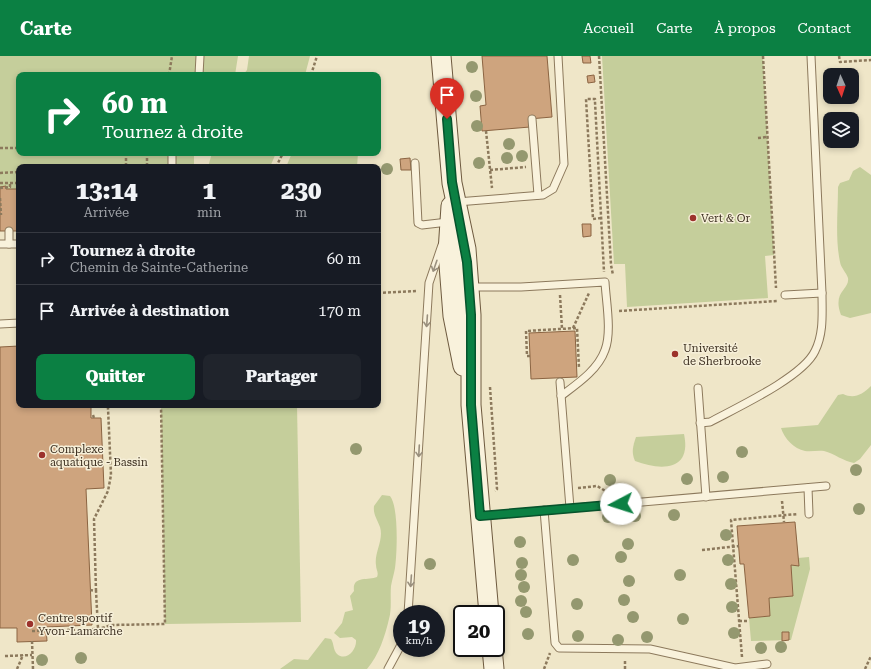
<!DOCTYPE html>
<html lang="fr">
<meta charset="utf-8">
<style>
:root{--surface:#171b24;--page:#20242c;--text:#f1f3f6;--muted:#9ea1a6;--line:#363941;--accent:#0b8043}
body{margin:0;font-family:"Roboto Serif",serif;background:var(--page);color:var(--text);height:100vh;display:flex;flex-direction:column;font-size:15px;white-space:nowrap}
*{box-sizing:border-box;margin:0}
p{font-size:13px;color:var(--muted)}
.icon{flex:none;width:22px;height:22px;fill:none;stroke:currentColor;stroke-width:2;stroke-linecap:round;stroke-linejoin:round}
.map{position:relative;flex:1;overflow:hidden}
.side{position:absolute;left:16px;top:108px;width:365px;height:244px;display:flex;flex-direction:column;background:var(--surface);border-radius:8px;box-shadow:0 2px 6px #0003}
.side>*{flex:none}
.guide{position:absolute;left:16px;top:16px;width:365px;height:84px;border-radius:8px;box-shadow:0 2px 6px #0003;background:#0b8043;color:#fff;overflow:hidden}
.needle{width:26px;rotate:177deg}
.buttons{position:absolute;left:823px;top:12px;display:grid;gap:8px}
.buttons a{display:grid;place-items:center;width:36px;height:36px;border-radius:8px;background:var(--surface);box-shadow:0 2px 6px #0003;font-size:20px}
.speed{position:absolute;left:393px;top:549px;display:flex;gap:8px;font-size:20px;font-weight:700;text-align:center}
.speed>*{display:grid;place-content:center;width:52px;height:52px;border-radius:50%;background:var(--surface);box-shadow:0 2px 6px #0003;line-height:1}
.speed small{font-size:10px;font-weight:400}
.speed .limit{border:2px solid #111;border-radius:6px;background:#fff;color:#111}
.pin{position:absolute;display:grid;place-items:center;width:34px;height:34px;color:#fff;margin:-41px -17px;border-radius:50% 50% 50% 0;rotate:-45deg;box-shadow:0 0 4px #0007}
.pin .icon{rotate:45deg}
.me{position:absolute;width:44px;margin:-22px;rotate:265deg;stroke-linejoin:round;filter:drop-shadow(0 0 3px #0008)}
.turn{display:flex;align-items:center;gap:14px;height:84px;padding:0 20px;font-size:18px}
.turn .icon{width:52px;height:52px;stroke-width:2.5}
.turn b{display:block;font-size:28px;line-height:34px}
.eta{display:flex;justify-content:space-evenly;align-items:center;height:68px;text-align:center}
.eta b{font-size:24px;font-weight:800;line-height:28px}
.button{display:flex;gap:8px;margin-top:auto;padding:8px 20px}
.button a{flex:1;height:46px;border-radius:8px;background:var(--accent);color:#fff;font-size:16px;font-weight:800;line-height:46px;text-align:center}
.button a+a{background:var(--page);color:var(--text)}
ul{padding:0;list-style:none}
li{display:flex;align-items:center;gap:12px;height:52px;padding:0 20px;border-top:1px solid var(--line)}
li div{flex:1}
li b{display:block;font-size:15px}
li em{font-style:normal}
header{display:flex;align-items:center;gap:24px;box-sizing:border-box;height:56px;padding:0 20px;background:var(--accent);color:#fff}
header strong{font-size:19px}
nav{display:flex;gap:22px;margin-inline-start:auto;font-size:14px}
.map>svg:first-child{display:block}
.green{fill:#c5ce9b}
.building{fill:#cea47e;stroke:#8b6442}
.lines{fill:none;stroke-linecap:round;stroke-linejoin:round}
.lane-casing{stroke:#8c795c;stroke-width:9}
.secondary-casing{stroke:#6e5a3f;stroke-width:21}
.path{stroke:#8c795c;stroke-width:2.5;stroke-dasharray:3 2;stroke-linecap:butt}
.lane{stroke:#f9f2dc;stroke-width:7}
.secondary{stroke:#f9f2dc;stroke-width:19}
.tree{fill:#94986f}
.oneway{stroke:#9a907e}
.route-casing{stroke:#07532c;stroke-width:10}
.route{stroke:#0b8043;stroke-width:7}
.poi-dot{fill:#9c322c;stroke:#f6efd8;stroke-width:1.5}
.labels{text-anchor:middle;stroke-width:3;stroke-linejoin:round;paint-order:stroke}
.poi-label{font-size:11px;fill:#3c2f20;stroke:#f6efd8;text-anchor:start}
</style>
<header>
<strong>Carte</strong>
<nav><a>Accueil</a><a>Carte</a><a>À propos</a><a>Contact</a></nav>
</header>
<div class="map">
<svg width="871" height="613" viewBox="0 0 871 613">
<rect width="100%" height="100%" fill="#efe6c8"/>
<g class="green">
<path d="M0 0H238L235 19H19V97H194V111H19V175H0Z"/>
<path d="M249 0H310L305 19H243L247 14Z"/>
<path d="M602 0H763L774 199 765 200 768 242 627 251 625 208H614Z"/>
<path d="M212 97H276L270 111H208Z"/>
<path d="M292 97H358L357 111H286Z"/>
<path d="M860 111 871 119V257L850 262 841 259C832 235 850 234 848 222 846 216 841 212 840 206 835 182 838 155 838 131L840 127 849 124 853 115Z"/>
<path d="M871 330V389L860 403 854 407C843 405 835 398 824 395 818 394 811 396 805 395 794 393 784 382 781 372L818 369 838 339 843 338C854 343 862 339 871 330Z"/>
<path d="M161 349H297L301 566 165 568Z"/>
<path d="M684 378C692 415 661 415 635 405 631 396 633 390 636 381Z"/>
<path d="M382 439 390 440C399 451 397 498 395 512 394 518 392 524 391 530 390 541 392 552 389 563 385 580 379 599 367 613H280L294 603 308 604 325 582 331 583C334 587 333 594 337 598 346 606 357 594 356 584L352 581 340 582 334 577 342 567 345 556 353 554 350 540 354 535C352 519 368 525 377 521 379 516 376 514 376 509 374 497 384 484 380 471 377 463 373 458 374 450Z"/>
<path d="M809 501 810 513 791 584 751 585 749 562 770 560 769 542 793 540 791 509H799L798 502Z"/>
</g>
<g class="building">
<path d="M482 0H547L552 61 529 63 530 71 482 75 480 50 486 49Z"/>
<path d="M582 0H590L591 7H583Z"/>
<path d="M594 19 595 26 588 27 587 20Z"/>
<path d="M410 102 411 114H401L400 103Z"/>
<path d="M6 130V133H19V175H0V131Z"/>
<path d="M582 168H591V180L583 181Z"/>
<path d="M575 275 577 321 531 323 529 277Z"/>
<path d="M19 290V349H91V362H101L104 432 86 433 92 569 46 571 47 585 17 586V572H0V291Z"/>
<path d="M795 466 799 510 791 509 793 540 769 542 770 560 749 562 744 508H740L737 470Z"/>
<path d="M782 576H789V584L782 585Z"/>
</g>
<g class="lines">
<g class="lane-casing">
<g id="lane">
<path d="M199 19 200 0"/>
<path d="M532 63 538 139"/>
<path d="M172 97V111"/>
<path d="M415 107 418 167 422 169 448 166"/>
<path d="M457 146 543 139 553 133 564 108 558 0"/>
<path d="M9 175V188"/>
<path d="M0 188H19"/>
<path d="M469 231H521L605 226C606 245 612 276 605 294 598 314 577 328 561 340"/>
<path d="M785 239 822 237"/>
<path d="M0 268 19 267"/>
<path d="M560 326 570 452"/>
<path d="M698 332 706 441"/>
<path d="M700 367 710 366C736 352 803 321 815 295 824 277 822 257 822 237L811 0"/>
<path d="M808 432 809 458"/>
<path d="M544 454 555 587 559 592 650 593 735 612 767 608"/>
<path d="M481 460 826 430"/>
<path d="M408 558 429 227 442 189"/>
<path d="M388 613 402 587"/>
</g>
</g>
<g class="secondary-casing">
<g id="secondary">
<path d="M441 0 452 127 466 193 471 259V349L489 558"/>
<path d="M451 150 448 196 453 260 463 310"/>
<path d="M492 592 494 613"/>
</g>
</g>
<g class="path">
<path d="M599 0 611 209 613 219"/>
<path d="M763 0 776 232"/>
<path d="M839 0 840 6 871 4"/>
<path d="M169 19 172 0"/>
<path d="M311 19 317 0"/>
<path d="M486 75 492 132"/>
<path d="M758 82 767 81"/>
<path d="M0 92H19"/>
<path d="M126 97V111"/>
<path d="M147 97V111"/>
<path d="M276 111 283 97"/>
<path d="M490 114 526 111"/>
<path d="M0 117 19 116"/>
<path d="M0 127H19"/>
<path d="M0 132 10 131V127"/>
<path d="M0 142 1 159"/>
<path d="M601 162 593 163 586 43H595V46L604 216"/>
<path d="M378 237 417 235"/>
<path d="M560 239 562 273"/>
<path d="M619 255 777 245"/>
<path d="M573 272 589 237"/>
<path d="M530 300H527L526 275 577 272 579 312"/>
<path d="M490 331 497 433 495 435"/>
<path d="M93 359 94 362"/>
<path d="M578 432 597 430 609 437"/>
<path d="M782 445 784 466"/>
<path d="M702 494 739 490"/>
<path d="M90 534 96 535 98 573"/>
<path d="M96 535 94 463 108 435 111 419 108 352 106 349"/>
<path d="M739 565H749"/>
<path d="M32 575 98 573 112 569 165 568 161 349"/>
<path d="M32 585 33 613"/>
<path d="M5 600 32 599"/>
<path d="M742 601 731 464 798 458"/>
<path d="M17 613 23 599"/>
<path d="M544 613 550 597"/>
<path d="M625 613V604"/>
<path d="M865 613 871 600"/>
</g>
<use href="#lane" class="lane"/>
<use href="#secondary" class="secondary"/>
</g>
<g class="tree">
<circle cx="472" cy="11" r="6"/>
<circle cx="476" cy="40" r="6"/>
<circle cx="477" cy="70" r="6"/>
<circle cx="509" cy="88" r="6"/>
<circle cx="522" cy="100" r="6"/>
<circle cx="507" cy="102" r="6"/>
<circle cx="479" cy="107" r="6"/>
<circle cx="387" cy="113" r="6"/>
<circle cx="356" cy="393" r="6"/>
<circle cx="742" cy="396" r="6"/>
<circle cx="856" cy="414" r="6"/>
<circle cx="723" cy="421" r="6"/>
<circle cx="687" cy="423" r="6"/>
<circle cx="610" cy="424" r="6"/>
<circle cx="859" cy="453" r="6"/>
<circle cx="674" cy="459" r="6"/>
<circle cx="635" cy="460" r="6"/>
<circle cx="608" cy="461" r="6"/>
<circle cx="726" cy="479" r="6"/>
<circle cx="520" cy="486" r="6"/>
<circle cx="628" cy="488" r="6"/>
<circle cx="621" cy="501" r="6"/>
<circle cx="573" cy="504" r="6"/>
<circle cx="728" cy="504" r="6"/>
<circle cx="522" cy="507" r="6"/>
<circle cx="430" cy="508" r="6"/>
<circle cx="521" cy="519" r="6"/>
<circle cx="680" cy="519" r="6"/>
<circle cx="629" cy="525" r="6"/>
<circle cx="731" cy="528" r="6"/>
<circle cx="524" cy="531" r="6"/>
<circle cx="624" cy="544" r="6"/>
<circle cx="521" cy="545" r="6"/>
<circle cx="577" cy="548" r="6"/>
<circle cx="732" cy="551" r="6"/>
<circle cx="526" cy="556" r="6"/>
<circle cx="633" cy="561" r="6"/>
<circle cx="683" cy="563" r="6"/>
<circle cx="734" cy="577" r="6"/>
<circle cx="528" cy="578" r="6"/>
<circle cx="578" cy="580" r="6"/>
<circle cx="647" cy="581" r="6"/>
<circle cx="618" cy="584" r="6"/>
<circle cx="781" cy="591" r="6"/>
<circle cx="761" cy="592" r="6"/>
<circle cx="81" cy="602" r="6"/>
<circle cx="42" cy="604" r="6"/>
</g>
<defs><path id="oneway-shaft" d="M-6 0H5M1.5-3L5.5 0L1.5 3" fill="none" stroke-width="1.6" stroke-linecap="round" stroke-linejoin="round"/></defs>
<g class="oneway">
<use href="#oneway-shaft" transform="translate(435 210) rotate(109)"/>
<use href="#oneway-shaft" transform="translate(427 265) rotate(94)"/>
<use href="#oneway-shaft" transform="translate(419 395) rotate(93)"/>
<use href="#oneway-shaft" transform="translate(411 525) rotate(94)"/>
</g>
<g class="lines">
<g class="route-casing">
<path id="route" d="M447 63 452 126 467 206 471 259V349L480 460 621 448"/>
</g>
<use href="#route" class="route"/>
</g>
<g class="poi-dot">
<circle cx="693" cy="162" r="4"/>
<circle cx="675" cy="298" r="4"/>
<circle cx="42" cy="399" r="4"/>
<circle cx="30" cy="568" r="4"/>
</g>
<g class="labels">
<g class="poi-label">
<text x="701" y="166">Vert &amp; Or</text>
<text x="683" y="296">Université<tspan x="683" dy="13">de Sherbrooke</tspan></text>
<text x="50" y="397">Complexe<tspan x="50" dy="13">aquatique - Bassin</tspan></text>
<text x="38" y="566">Centre sportif<tspan x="38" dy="13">Yvon-Lamarche</tspan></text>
</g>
</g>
</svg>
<div class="buttons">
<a><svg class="needle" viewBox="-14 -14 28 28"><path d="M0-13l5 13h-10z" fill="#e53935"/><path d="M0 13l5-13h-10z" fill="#9ea1a6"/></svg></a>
<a><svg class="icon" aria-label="layers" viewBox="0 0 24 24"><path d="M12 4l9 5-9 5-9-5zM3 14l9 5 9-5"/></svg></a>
</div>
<div class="speed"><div>19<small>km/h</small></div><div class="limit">20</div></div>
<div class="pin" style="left:447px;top:63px;background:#d93025"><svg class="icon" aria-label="arrive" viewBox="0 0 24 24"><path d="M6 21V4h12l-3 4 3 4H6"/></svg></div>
<svg class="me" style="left:621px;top:448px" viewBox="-20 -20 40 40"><circle r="19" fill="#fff"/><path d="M0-13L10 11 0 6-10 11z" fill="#0b8043"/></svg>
<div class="guide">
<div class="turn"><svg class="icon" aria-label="right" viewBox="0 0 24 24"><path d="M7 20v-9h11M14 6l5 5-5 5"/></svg><div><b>60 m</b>Tournez à droite</div></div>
</div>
<section class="side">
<div class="eta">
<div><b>13:14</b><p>Arrivée</p></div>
<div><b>1</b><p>min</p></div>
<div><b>230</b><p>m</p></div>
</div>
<ul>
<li><svg class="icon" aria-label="right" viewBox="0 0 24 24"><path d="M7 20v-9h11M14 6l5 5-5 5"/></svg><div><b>Tournez à droite</b><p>Chemin de Sainte-Catherine</p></div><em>60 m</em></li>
<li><svg class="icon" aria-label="arrive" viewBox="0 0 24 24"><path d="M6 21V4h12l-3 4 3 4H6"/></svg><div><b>Arrivée à destination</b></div><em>170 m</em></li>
</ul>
<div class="button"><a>Quitter</a><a>Partager</a></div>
</section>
</div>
